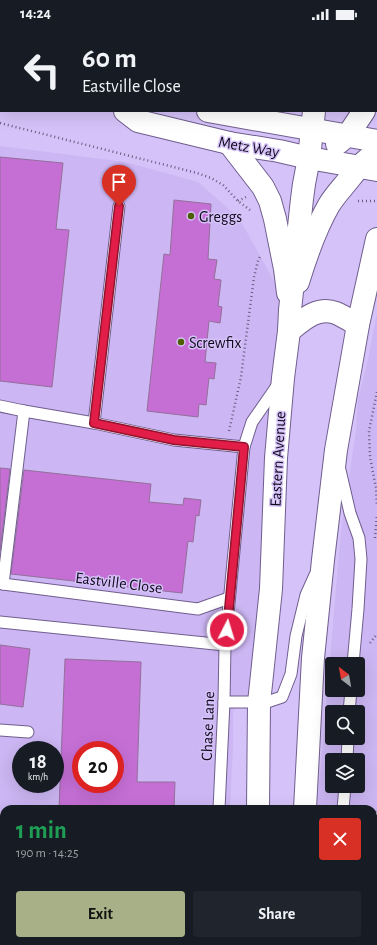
<!DOCTYPE html>
<meta charset="utf-8">
<style>
:root{--surface:#171b24;--page:#20242c;--text:#f1f3f6;--muted:#9ea1a6;--accent:#a8b088}
body{margin:0;font-family:"Alegreya Sans",sans-serif;background:var(--page);color:var(--text);height:100vh;display:flex;flex-direction:column;font-size:15px;white-space:nowrap}
*{box-sizing:border-box;margin:0}
p{font-size:13px;color:var(--muted)}
.icon{flex:none;width:22px;height:22px;fill:none;stroke:currentColor;stroke-width:2;stroke-linecap:round;stroke-linejoin:round}
.map{position:relative;flex:1;overflow:hidden}
.drawer{position:absolute;left:0px;top:777px;width:377px;height:140px;display:flex;flex-direction:column;background:var(--surface);border-radius:12px 12px 0 0;box-shadow:0 4px 16px #0002}
.drawer>*{flex:none}
.hud{position:absolute;left:0px;top:0px;width:377px;height:84px;box-shadow:0 4px 16px #0002;background:#171b24;color:var(--text);overflow:hidden}
.needle{width:26px;rotate:329deg}
.buttons{position:absolute;left:325px;top:629px;display:grid;gap:8px}
.buttons a{display:grid;place-items:center;width:40px;height:40px;border-radius:4px;background:var(--surface);box-shadow:0 4px 16px #0002;font-size:20px}
.speed{position:absolute;left:12px;top:713px;display:flex;gap:8px;font-size:20px;font-weight:700;text-align:center}
.speed>*{display:grid;place-content:center;width:52px;height:52px;border-radius:50%;background:var(--surface);box-shadow:0 4px 16px #0002;line-height:1}
.speed small{font-size:10px;font-weight:400}
.speed .limit{border:6px solid #d22;background:#fff;color:#111}
.pin{position:absolute;display:grid;place-items:center;width:34px;height:34px;color:#fff;margin:-41px -17px;border-radius:50% 50% 50% 0;rotate:-45deg;box-shadow:0 0 4px #0007}
.pin .icon{rotate:45deg}
.me{position:absolute;width:44px;margin:-22px;rotate:5deg;stroke-linejoin:round;filter:drop-shadow(0 0 3px #0008)}
.turn{display:flex;align-items:center;gap:14px;height:84px;padding:0 16px;font-size:18px}
.turn .icon{width:52px;height:52px;stroke-width:2.5}
.turn b{display:block;font-size:28px;line-height:34px}
.round{display:grid;place-items:center;flex:none;width:42px;height:42px;border-radius:4px;background:var(--page)}
.headline{display:flex;align-items:center;justify-content:space-between;height:68px;padding:0 16px}
h1{font-size:24px;font-weight:700;line-height:30px;color:#1e9e55}
.primary-button{display:flex;gap:8px;margin-top:auto;padding:8px 16px}
.primary-button a{flex:1;height:46px;border-radius:4px;background:var(--accent);color:#111;font-size:16px;font-weight:700;line-height:46px;text-align:center}
.primary-button a+a{background:var(--page);color:var(--text)}
.status{display:flex;justify-content:space-between;align-items:center;height:28px;padding:0 20px;background:var(--surface);direction:ltr}
.status svg{height:11px;fill:currentColor}
.map>svg:first-child{display:block}
.built{fill:#ccb6f3;fill-rule:evenodd}
.building{fill:#c56fd5;stroke:#936f9a;fill-rule:evenodd}
.lines{fill:none;stroke-linecap:round;stroke-linejoin:round}
.service-casing{stroke:#705e8f;stroke-width:13}
.tertiary-casing{stroke:#705e8f;stroke-width:24}
.primary-casing{stroke:#705e8f;stroke-width:24}
.trunk-casing{stroke:#705e8f;stroke-width:24}
.path{stroke:#6a5d7f;stroke-width:2.5;stroke-dasharray:1 3;stroke-linecap:butt}
.service{stroke:#fff;stroke-width:11}
.tertiary{stroke:#fff;stroke-width:22}
.primary{stroke:#fff;stroke-width:22}
.trunk{stroke:#fff;stroke-width:22}
.route-casing{stroke:#92132f;stroke-width:10}
.route{stroke:#e11d48;stroke-width:7}
.poi-dot{fill:#4e5f02;stroke:#d5c2f8;stroke-width:1.5}
.labels{text-anchor:middle;stroke-width:3;stroke-linejoin:round;paint-order:stroke}
.street-label{font-size:16px;fill:#11091c;stroke:#d5c2f8}
.poi-label{font-size:16px;fill:#11091c;stroke:#d5c2f8;text-anchor:start}
</style>
<div class="status"><b>14:24</b><svg viewBox="0 0 49 12"><path d="M0 12V9h3v3zM5 12V6h3v6zM10 12V3h3v9zM15 12V0h3v12zM26 1h20v11H26zM47 4h2v5h-2z"/></svg></div>
<div class="map">
<svg width="377" height="917" viewBox="0 0 377 917">
<rect width="100%" height="100%" fill="#d5c2f8"/>
<g class="built">
<path d="M0 118 125 134 198 154 239 190 290 282 259 675 233 682V717L230 781H4V913H226V917H0ZM21 722H55V756H21ZM81 722H115V756H81Z"/>
<path d="M377 285V917H307L308 913H373V781H317L341 503 356 403 358 372 368 331ZM332 636H358V662H332ZM332 684H358V710H332ZM332 732H358V758H332Z"/>
</g>
<g class="building">
<path d="M0 129 63 135 56 201 69 202 52 359 0 353Z"/>
<path d="M174 172 211 176 208 231 217 232 214 251 221 252 218 278 222 279 220 295 209 293 205 334 216 335 214 351 209 350 206 377 199 376 198 389 147 383 164 226 170 227Z"/>
<path d="M0 440 10 441 0 523Z"/>
<path d="M24 442 151 456 149 474 183 477 184 470 201 472 199 488 196 487 193 514 188 513 182 565 11 546Z"/>
<path d="M0 617 30 621 23 679 0 676Z"/>
<path d="M65 631 141 634 137 754H175L174 781H59ZM81 722H115V756H81Z"/>
</g>
<g class="lines">
<g class="service-casing">
<g id="service">
<path d="M0 378 24 383 94 395 174 412 244 419"/>
<path d="M94 395 119 178"/>
<path d="M340 442 350 485 359 510 361 531 358 581 353 636"/>
<path d="M0 555 3 556 24 383"/>
<path d="M3 556 198 581 229 570"/>
<path d="M0 594 225 617"/>
<path d="M224 674H267L282 669 291 646 296 608 306 567 315 547"/>
<path d="M349 684 351 662"/>
<path d="M0 702 28 704"/>
<path d="M347 732 348 710"/>
<path d="M219 781 224 674 225 617 244 419 252 394 279 355"/>
<path d="M343 781 345 758"/>
<path d="M373 790H377"/>
<path d="M116 917V913"/>
<path d="M213 917V913"/>
<path d="M330 917 332 913"/>
</g>
</g>
<g class="tertiary-casing">
<path id="tertiary" d="M298 254C306 228 315 201 329 177 335 167 343 159 350 150 357 141 366 130 377 125"/>
</g>
<g class="primary-casing">
<g id="primary">
<path d="M0 58H1"/>
<path d="M376 58 377 56"/>
<path d="M125 83 138 93 229 115 279 123 309 130 377 142"/>
<path d="M208 83 377 113"/>
<path d="M229 115 263 159 270 173 275 191 285 241 288 265"/>
<path d="M337 116 348 107 364 83"/>
</g>
</g>
<g class="trunk-casing">
<g id="trunk">
<path d="M330 1 331 0"/>
<path d="M289 303C303 292 317 278 336 285 343 288 351 293 358 297"/>
<path d="M258 781 259 675 271 561 276 430 283 350 289 303 290 282 302 171 304 156 309 130 314 83"/>
<path d="M305 781 313 630 323 532 336 422 358 297 377 211"/>
<path d="M257 917V913"/>
<path d="M295 917V913"/>
</g>
</g>
<g class="path">
<path d="M289 1 290 0"/>
<path d="M0 95 197 145 211 150 223 157 238 173 250 182"/>
<path d="M238 173 246 169"/>
<path d="M358 173H377"/>
<path d="M377 364 369 403 370 429 376 460 377 478"/>
<path d="M229 403 241 349 254 249 258 233 261 227"/>
<path d="M375 510 377 486"/>
<path d="M370 615 377 606"/>
</g>
<use href="#service" class="service"/>
<use href="#tertiary" class="tertiary"/>
<use href="#primary" class="primary"/>
<use href="#trunk" class="trunk"/>
</g>
<g class="lines">
<g class="route-casing">
<path id="route" d="M119 178 94 395 174 412 244 419 227 602"/>
</g>
<use href="#route" class="route"/>
</g>
<g class="poi-dot">
<circle cx="191" cy="188" r="4"/>
<circle cx="181" cy="314" r="4"/>
</g>
<g class="labels">
<g class="street-label">
<text transform="translate(249 118) rotate(10)" y="6">Metz Way</text>
<text transform="translate(277 431) rotate(-87)" y="6">Eastern Avenue</text>
<text transform="translate(119 554) rotate(7)" y="6">Eastville Close</text>
<text transform="translate(207 698) rotate(-88)" y="6">Chase Lane</text>
</g>
<g class="poi-label">
<text x="199" y="194">Greggs</text>
<text x="189" y="320">Screwfix</text>
</g>
</g>
</svg>
<div class="buttons">
<a><svg class="needle" viewBox="-14 -14 28 28"><path d="M0-13l5 13h-10z" fill="#e53935"/><path d="M0 13l5-13h-10z" fill="#9ea1a6"/></svg></a>
<a><svg class="icon" aria-label="search" viewBox="0 0 24 24"><circle cx="10" cy="10" r="6"/><path d="M15 15l6 6"/></svg></a>
<a><svg class="icon" aria-label="layers" viewBox="0 0 24 24"><path d="M12 4l9 5-9 5-9-5zM3 14l9 5 9-5"/></svg></a>
</div>
<div class="speed"><div>18<small>km/h</small></div><div class="limit">20</div></div>
<div class="pin" style="left:119px;top:178px;background:#d93025"><svg class="icon" aria-label="arrive" viewBox="0 0 24 24"><path d="M6 21V4h12l-3 4 3 4H6"/></svg></div>
<svg class="me" style="left:227px;top:602px" viewBox="-20 -20 40 40"><circle r="17" fill="#e11d48" stroke="#fff" stroke-width="3"/><path d="M0-11L8 9 0 5-8 9z" fill="#fff"/></svg>
<div class="hud">
<div class="turn"><svg class="icon" aria-label="left" viewBox="0 0 24 24"><path d="M17 20v-9H6M10 6l-5 5 5 5"/></svg><div><b>60 m</b>Eastville Close</div></div>
</div>
<section class="drawer">
<div class="headline"><div><h1>1 min</h1><p>190 m · 14:25</p></div><a class="round" style="background:#d93025;color:#fff"><svg class="icon" aria-label="close" viewBox="0 0 24 24"><path d="M6 6l12 12M18 6L6 18"/></svg></a></div>
<div class="primary-button"><a>Exit</a><a>Share</a></div>
</section>
</div>
